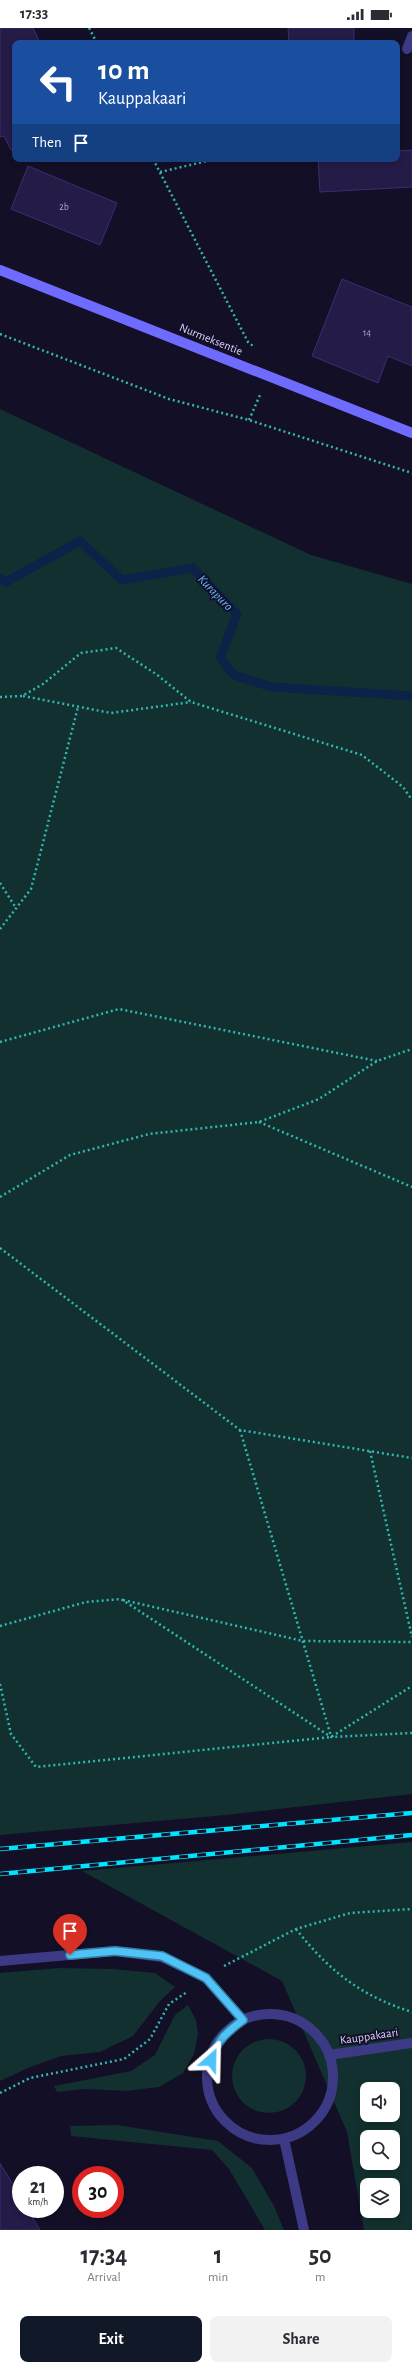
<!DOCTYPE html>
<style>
:root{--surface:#fff;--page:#f2f2f3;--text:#2b2b33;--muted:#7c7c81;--accent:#111827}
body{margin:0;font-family:"Alegreya Sans",sans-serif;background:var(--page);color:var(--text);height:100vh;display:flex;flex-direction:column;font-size:15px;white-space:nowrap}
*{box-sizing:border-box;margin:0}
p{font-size:13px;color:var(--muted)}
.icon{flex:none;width:22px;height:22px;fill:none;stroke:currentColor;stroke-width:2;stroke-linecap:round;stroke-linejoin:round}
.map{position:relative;height:2202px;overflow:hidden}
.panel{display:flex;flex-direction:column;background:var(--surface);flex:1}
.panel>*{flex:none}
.guide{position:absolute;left:12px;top:12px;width:388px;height:122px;border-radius:8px;box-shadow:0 2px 6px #0003;background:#1a4fa0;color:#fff;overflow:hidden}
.buttons{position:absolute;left:360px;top:2054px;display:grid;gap:8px}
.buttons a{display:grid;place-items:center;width:40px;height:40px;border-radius:8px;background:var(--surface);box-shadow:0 2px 6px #0003;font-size:20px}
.speed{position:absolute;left:12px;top:2138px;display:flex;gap:8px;font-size:20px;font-weight:700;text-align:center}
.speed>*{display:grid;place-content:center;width:52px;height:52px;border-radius:50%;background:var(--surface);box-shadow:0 2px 6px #0003;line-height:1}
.speed small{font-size:10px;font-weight:400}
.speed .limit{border:6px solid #d22;background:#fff;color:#111}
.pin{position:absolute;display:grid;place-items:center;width:34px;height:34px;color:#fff;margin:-41px -17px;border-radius:50% 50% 50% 0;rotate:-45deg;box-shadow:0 0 4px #0007}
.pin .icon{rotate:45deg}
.me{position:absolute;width:44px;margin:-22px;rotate:25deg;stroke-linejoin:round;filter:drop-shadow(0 0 3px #0008)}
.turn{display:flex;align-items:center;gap:14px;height:84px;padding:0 20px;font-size:18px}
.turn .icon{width:52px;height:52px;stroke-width:2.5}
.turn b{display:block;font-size:28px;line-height:34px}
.then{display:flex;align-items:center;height:38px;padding:0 20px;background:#0003;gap:8px;font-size:15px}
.eta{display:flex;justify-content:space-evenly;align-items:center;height:68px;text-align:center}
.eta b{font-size:24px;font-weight:700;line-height:28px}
.action{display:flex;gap:8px;margin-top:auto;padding:8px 20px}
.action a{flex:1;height:46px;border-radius:8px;background:var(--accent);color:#fff;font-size:16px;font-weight:700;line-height:46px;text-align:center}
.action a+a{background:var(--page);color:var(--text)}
.status{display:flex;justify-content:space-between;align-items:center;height:28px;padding:0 20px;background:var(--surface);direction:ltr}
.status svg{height:11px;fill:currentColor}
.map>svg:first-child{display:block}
.green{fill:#12302f;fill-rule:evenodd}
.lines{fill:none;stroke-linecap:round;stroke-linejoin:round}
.stream{stroke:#0c2248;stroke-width:9}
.building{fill:#241b47;stroke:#3b2d73}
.path{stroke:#2fb8b0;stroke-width:2.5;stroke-dasharray:2 3;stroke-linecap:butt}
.lane{stroke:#3d3a85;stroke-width:10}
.street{stroke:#3d3a85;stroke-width:10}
.secondary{stroke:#6f6bff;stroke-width:10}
.rail-casing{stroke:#00e5ff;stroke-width:4.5}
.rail{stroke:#130f26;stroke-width:3;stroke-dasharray:9;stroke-linecap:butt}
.route-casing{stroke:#337fa1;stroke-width:10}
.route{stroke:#4fc3f7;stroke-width:7}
.labels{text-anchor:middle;stroke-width:4;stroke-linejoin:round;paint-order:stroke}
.number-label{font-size:10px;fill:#aca6d1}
.street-label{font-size:12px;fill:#d9d4ff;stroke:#130f26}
.water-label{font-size:13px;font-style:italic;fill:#62b6ff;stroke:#130f26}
</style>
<div class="status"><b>17:33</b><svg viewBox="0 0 49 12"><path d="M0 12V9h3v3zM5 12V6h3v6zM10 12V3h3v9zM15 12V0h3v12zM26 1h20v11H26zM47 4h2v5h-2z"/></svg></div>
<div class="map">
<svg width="412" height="2202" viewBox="0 0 412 2202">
<rect width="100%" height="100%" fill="#130f26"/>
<g class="green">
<path d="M0 381 311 527 412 556V1766L226 1787 0 1807Z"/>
<path d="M412 1814V2202H364L347 2104 282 1953 82 1843ZM367 2061H393V2087H367ZM367 2109H393V2135H367ZM367 2157H393V2183H367Z"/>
<path d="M60 1940 113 1941 155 1945 175 1959 160 1973 133 2008 100 2024 61 2028 28 2040 0 2053V1945Z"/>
<path d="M188 1977 196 1992 198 2006 194 2026 183 2045 159 2059 126 2063 85 2061 57 2064 54 2058 131 2043 155 2027 175 1987Z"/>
<circle cx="269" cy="2048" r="37"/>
<path d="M117 2097 218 2113 252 2140 274 2178 284 2202H265L229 2141 212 2122 71 2108 70 2098Z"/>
</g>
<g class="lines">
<path class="stream" d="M0 550 6 554 80 513 122 552 193 540 237 586 220 630 234 647 272 659 412 668"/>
</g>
<g class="building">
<path d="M0 0H33L40 15H15V120L11 122 4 108 0 109Z"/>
<path d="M288 0H354V15H289Z"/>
<path d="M412 122V159L320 164 318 131H397V123Z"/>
<path d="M28 138 117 175 100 217 11 181Z"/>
<path d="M342 251 412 279V338L388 328 378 355 312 328Z"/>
<path d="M0 2135 21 2170V2181H27L40 2202H0Z"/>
</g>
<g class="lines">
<g class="path">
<path d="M89 0 97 15"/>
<path d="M153 131 248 314 253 318"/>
<path d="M160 144 216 131"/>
<path d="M0 306 169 371 249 392 412 445"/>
<path d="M249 392 260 367"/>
<path d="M23 668 111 685 191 674"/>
<path d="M0 669 22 668 43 656 81 625 116 620 156 646 191 674 362 727 403 759 412 772"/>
<path d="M0 855 16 880"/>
<path d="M0 901 31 861 78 679"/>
<path d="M0 1014 119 981 377 1033"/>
<path d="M259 1094 412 1159"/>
<path d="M0 1169 70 1127 149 1106 259 1094 319 1071 377 1033 412 1021"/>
<path d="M0 1220 240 1402 412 1430"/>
<path d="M240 1402 331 1708"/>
<path d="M370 1423 412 1609"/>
<path d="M123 1572 303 1613 412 1614"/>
<path d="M0 1598 86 1574 121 1571 331 1709 412 1705"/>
<path d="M0 1656 11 1706 36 1739 331 1709 412 1658"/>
<path d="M296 1901C329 1943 361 1968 412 1984"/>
<path d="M224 1938 296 1901 350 1885 412 1881"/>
<path d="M0 2065 30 2050 124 2031 150 2011 169 1976 187 1964"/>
</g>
<g class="lane">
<path d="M407 21 412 8"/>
<path d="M284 2111 304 2202"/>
</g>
<g class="street">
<path d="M0 1933 115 1923 162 1929 206 1950 243 1992"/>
<circle cx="270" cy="2049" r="63"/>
<path d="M329 2027 412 2015"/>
</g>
<path class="secondary" d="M0 242 412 405"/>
<g class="rail-casing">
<g id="rail">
<path d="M0 1821 412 1785"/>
<path d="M0 1846 412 1807"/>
</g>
</g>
<use href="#rail" class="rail"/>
</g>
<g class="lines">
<g class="route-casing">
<path id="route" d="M70 1927 115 1923 162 1928 206 1950 243 1992C228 2003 216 2013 211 2032"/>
</g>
<use href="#route" class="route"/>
</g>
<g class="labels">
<g class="number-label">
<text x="64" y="182">2b</text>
<text x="367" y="308">14</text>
</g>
<g class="street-label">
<text transform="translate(211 311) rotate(22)" y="4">Nurmeksentie</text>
<text transform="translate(369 2008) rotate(-8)" y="4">Kauppakaari</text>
</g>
<g class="water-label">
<text transform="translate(216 564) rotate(46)" y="5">Kurapuro</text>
</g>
</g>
</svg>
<div class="buttons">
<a><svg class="icon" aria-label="sound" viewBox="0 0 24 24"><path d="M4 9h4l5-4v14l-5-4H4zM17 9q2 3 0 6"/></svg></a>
<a><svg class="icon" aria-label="search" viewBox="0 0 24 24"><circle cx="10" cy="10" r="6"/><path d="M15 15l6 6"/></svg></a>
<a><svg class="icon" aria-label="layers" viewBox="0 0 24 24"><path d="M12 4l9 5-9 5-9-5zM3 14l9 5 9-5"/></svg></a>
</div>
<div class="speed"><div>21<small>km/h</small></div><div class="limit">30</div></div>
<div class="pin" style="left:70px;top:1927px;background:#d93025"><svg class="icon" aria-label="arrive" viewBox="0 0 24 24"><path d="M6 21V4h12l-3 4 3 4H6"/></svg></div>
<svg class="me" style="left:211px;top:2032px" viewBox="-20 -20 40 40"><path d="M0-17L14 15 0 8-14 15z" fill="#4fc3f7" stroke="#fff" stroke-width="4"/></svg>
<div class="guide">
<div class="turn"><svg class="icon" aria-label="left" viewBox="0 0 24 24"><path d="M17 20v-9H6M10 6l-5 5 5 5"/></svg><div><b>10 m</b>Kauppakaari</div></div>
<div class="then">Then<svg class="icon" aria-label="arrive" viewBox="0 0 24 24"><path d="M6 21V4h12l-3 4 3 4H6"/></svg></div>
</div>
</div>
<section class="panel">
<div class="eta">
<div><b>17:34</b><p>Arrival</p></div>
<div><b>1</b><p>min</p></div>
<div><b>50</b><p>m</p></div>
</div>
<div class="action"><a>Exit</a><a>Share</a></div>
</section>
